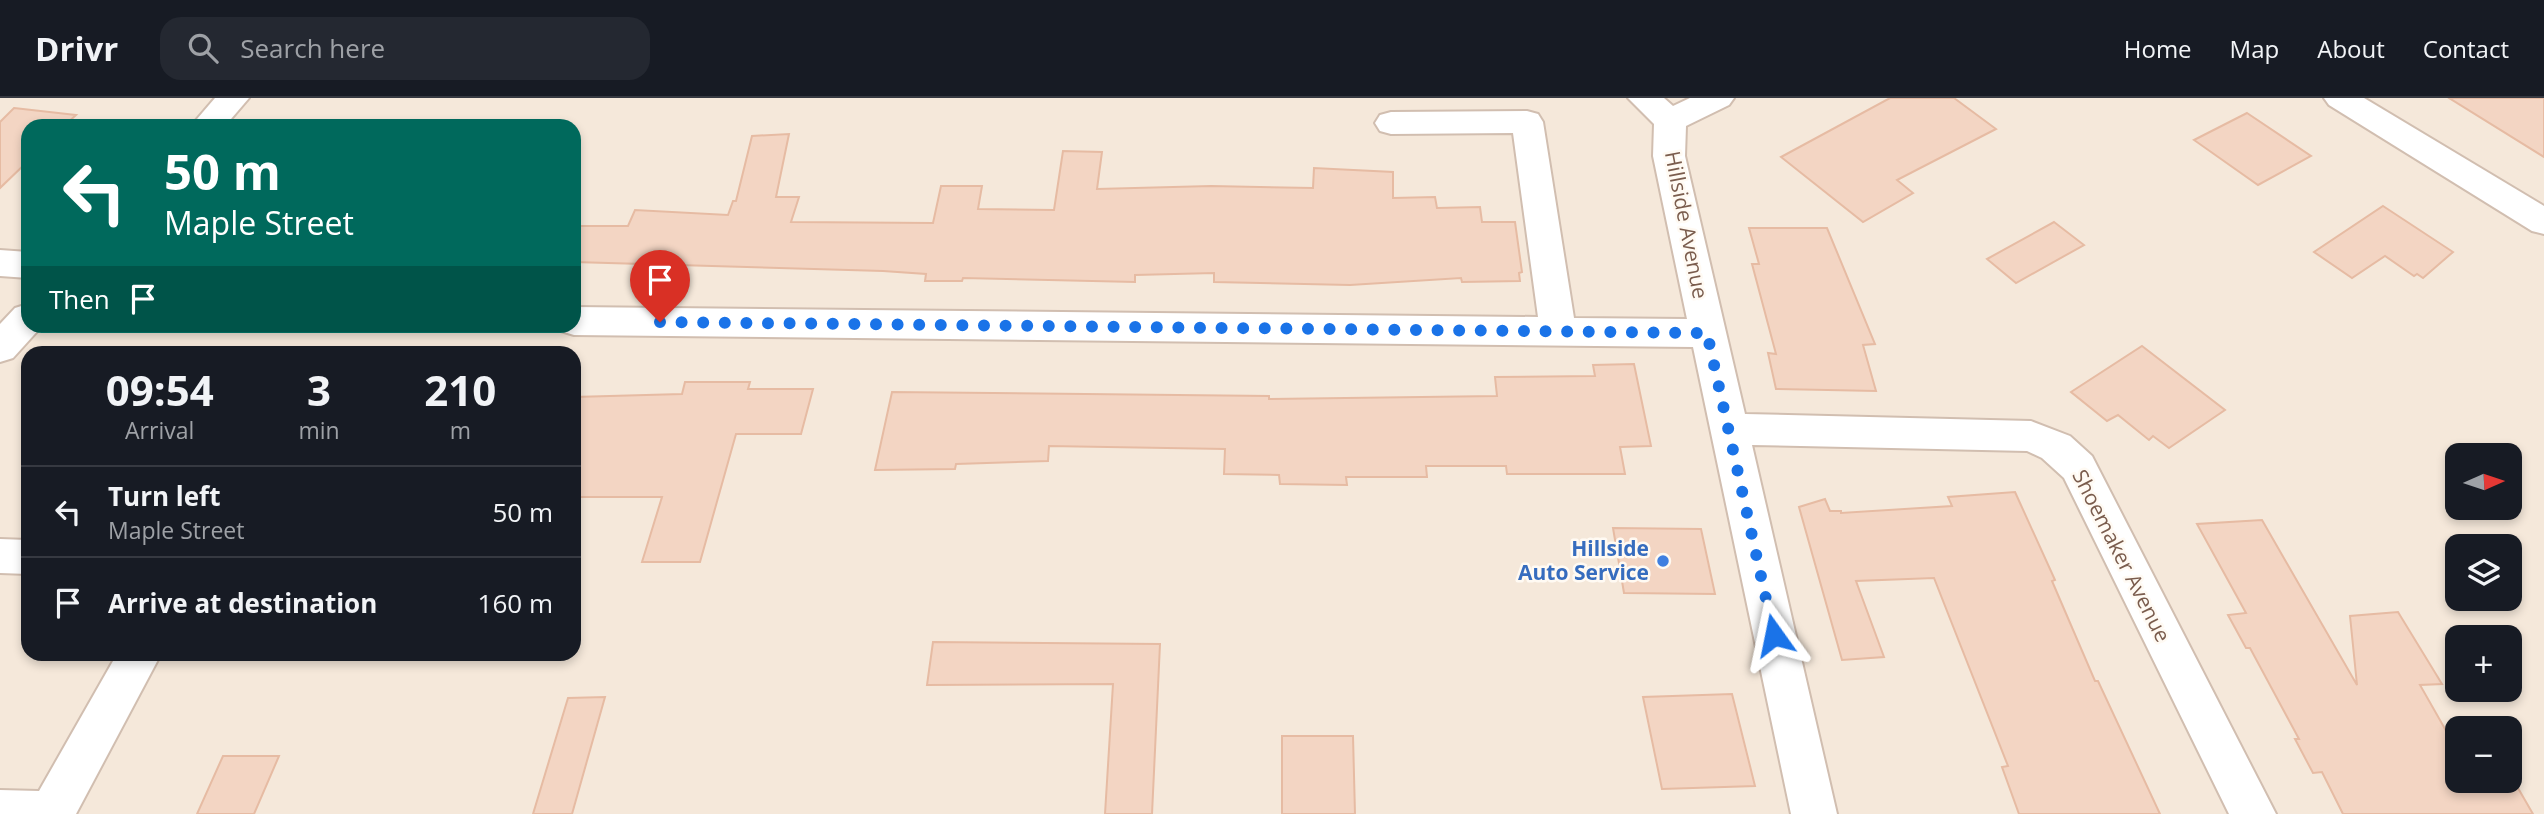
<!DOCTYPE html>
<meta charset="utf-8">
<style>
:root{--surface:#171b24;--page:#242831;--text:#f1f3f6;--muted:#9ea1a6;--line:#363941}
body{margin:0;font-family:"Open Sans",sans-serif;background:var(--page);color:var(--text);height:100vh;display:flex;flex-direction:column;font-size:26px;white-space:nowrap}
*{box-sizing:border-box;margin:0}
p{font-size:23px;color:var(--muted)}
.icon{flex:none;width:38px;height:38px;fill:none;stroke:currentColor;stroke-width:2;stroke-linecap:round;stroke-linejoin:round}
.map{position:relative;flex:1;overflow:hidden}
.details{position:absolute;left:21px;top:248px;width:560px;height:315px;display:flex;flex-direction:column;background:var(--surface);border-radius:21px;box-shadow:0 4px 10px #0003}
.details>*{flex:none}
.banner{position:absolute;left:21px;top:21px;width:560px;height:214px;border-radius:21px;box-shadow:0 4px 10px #0003;background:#00695c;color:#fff;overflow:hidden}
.needle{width:46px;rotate:87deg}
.fabs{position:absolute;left:2445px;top:345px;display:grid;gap:14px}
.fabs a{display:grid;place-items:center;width:77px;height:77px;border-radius:14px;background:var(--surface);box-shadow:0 4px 10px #0003;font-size:35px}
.pin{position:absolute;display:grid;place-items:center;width:60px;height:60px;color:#fff;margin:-72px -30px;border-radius:50% 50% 50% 0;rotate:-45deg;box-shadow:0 0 7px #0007}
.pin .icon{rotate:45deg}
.me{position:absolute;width:77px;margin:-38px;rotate:348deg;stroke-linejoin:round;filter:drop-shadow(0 0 5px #0008)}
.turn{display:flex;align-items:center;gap:24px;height:147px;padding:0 28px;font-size:32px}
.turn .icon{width:91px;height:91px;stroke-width:2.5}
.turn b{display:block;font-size:49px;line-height:60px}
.then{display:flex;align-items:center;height:66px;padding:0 28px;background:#0003;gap:14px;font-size:26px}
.eta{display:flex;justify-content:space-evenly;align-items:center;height:119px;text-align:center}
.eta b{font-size:42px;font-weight:700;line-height:49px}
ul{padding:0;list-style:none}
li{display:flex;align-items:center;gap:21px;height:91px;padding:0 28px;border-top:2px solid var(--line)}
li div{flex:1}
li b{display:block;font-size:26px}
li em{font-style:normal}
header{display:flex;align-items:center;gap:42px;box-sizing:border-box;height:98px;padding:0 35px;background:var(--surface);border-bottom:2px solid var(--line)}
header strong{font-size:33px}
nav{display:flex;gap:38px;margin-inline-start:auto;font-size:24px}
.search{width:490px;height:63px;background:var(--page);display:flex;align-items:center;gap:18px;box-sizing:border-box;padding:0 24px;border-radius:21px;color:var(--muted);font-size:26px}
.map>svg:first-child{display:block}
.residential{fill:#f5e8da;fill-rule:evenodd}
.building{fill:#f3d5c3;stroke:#e6bba3;stroke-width:2}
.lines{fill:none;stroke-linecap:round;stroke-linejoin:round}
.minor-casing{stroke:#d1beb0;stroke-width:4}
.minor{fill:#fff;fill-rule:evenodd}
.route{stroke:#1a73e8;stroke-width:12;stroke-dasharray:0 21.6}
.shop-dot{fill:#3f7fe0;stroke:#fffaf3;stroke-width:2.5}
.labels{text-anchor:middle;stroke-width:5;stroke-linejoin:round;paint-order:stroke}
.street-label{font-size:21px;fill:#7a5c4d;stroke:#fffaf3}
.shop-label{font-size:21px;font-weight:bold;fill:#366cbe;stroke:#fffaf3;text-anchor:end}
</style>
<header>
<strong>Drivr</strong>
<div class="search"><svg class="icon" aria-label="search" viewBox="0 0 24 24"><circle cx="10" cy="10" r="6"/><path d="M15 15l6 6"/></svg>Search here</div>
<nav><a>Home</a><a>Map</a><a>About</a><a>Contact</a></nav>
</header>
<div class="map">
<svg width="2544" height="716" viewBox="0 0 2544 716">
<rect width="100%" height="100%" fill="#fdf6ec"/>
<path class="residential" d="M0 0H2544V716H0ZM28 28H574V228H28ZM28 256H574V556H28ZM2457 357H2510V410H2457ZM2457 448H2510V500H2457ZM2457 539H2510V592H2457ZM2457 630H2510V682H2457Z"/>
<g class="building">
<path d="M1890 0H1954L1996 31 1897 82 1913 95 1863 124 1781 59Z"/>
<path d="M2449 0H2544V59Z"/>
<path d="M14 10 76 17 64 28H28V63L0 90V24Z"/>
<path d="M2247 15 2311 58 2258 87 2194 42Z"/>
<path d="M789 36 776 99H799L791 124 933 125 941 88H982L978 111 1054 112 1063 53 1102 54 1097 91 1211 88 1313 90 1314 70 1393 74V100L1435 99 1437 110 1480 109 1482 124H1515L1522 174 1519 175 1520 183 1462 184 1461 180 1350 187 1214 184V175L1135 177V184L963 180 962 183H925L926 176 883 173 574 164V128H628L635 112 728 117 733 103H736L752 38Z"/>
<path d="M2383 108 2453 154 2423 180 2417 176 2414 178 2385 158 2352 180 2314 154Z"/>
<path d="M2054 124 2084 147 2016 185 1987 161Z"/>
<path d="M1749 130H1827L1875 246 1863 247 1876 293 1776 291 1768 255 1776 256 1752 166H1759Z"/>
<path d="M2142 248 2225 312 2169 350 2153 338 2149 342 2118 317 2107 323 2071 294Z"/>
<path d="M1634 266 1651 348 1620 349 1625 376H1507L1506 368H1426L1427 379H1346L1347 387 1280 386 1279 377 1224 376 1225 351 1049 348 1048 363 956 366 955 371 875 372 892 294 1269 298V301L1497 298 1495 279 1595 278 1593 267Z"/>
<path d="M685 284H750L748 291H813L801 336H736L700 464H642L662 399H574V299L682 296Z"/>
<path d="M2015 394 2055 482 2052 483 2095 583H2098L2160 716H2019L2002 669 2008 668 1934 480 1856 483 1884 559 1842 562 1799 409 1825 401 1830 413H1841V415L1952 408 1948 399Z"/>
<path d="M2262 422 2357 587 2350 518 2398 514 2442 586 2420 587 2457 652V682H2510L2511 678 2533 716H2343L2322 674 2313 675 2295 641H2299L2250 550H2246L2228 517 2246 515 2197 426Z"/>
<path d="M1613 430 1701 431 1715 496 1624 495Z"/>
<path d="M933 544 1160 546 1152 716H1105L1113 586 927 587Z"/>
<path d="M1732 596 1755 688 1662 691 1643 599Z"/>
<path d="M605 599 572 716H533L568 600Z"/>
<path d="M1282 638H1353L1355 716H1282Z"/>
<path d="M223 658H279L254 716H197Z"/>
</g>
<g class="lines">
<g class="minor-casing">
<g id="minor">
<path d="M215 0H249L225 28H191Z"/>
<path d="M1628 0H1664L1673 8 1690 0H1734L1729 7 1686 28 1685 58 1745 316 2031 323 2070 338 2092 358 2276 716H2229L2064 380 2042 360 2027 353 1752 347 1837 716H1791L1693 249 574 237 561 233 559 228H574V209L1538 219 1513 35 1391 36 1380 33 1375 25 1380 17 1391 14 1527 13 1538 16 1543 24 1574 220 1687 221 1653 58 1654 26Z"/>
<path d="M2324 0H2364L2544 108V136L2532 133 2329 7Z"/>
<path d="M0 152 28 154V180L0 178Z"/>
<path d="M28 206V228H42L13 260 0 264V226L15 210Z"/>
<path d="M0 441 28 442V476L0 475Z"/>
<path d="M117 556H161L76 716H0V692L39 693Z"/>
</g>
</g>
<use href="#minor" class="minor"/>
</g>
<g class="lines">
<path class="route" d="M660 224 1707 235 1774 537"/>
</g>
<circle class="shop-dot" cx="1663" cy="463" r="7"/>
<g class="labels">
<g class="street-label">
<text transform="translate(1686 127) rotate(79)" y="7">Hillside Avenue</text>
<text transform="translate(2121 458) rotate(63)" y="7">Shoemaker Avenue</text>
</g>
<g class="shop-label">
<text x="1649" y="458">Hillside<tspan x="1649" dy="24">Auto Service</tspan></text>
</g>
</g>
</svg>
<div class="fabs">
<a><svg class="needle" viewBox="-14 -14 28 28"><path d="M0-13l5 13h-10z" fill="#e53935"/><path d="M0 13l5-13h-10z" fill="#9ea1a6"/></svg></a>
<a><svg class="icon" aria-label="layers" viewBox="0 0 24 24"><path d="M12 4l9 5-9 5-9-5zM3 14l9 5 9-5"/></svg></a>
<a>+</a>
<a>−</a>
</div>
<div class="pin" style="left:660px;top:224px;background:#d93025"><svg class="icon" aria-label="arrive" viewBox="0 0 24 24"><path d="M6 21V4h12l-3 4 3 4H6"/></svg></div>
<svg class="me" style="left:1774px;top:537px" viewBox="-20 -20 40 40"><path d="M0-17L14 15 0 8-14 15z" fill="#1a73e8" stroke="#fff" stroke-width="4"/></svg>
<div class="banner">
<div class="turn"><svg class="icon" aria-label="left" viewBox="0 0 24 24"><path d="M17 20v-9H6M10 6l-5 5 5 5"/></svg><div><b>50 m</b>Maple Street</div></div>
<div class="then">Then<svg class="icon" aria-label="arrive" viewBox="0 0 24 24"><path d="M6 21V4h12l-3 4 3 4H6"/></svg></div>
</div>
<section class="details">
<div class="eta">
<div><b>09:54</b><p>Arrival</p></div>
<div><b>3</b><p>min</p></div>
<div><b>210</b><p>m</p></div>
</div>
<ul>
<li><svg class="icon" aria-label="left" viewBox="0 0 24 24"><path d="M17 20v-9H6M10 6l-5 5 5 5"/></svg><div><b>Turn left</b><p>Maple Street</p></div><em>50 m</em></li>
<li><svg class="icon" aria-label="arrive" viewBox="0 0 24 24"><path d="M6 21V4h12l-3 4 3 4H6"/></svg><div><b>Arrive at destination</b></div><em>160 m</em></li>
</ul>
</section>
</div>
